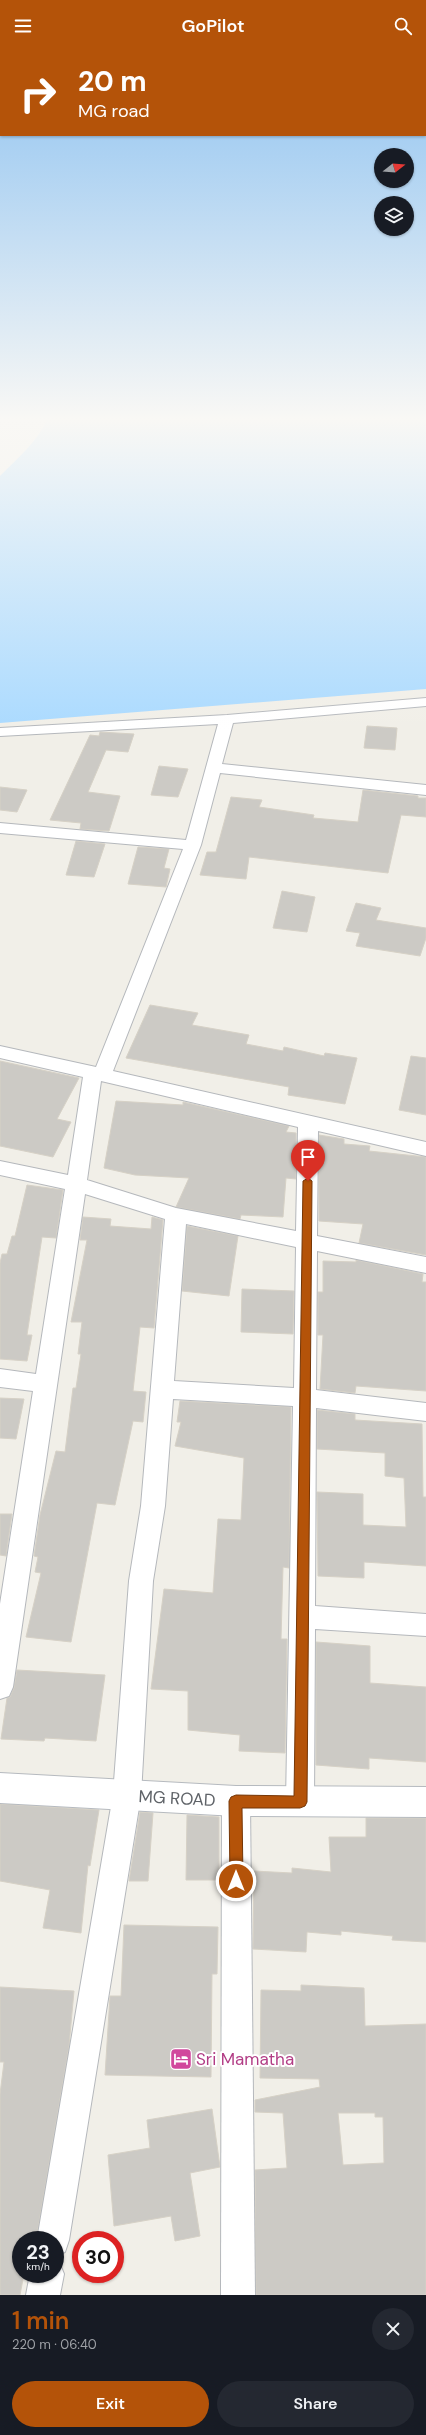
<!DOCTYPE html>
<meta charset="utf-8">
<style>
:root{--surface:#171b24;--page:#242831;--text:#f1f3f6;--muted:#9ea1a6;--accent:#b45309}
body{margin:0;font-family:"DM Sans",sans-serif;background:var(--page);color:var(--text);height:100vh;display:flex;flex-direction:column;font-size:15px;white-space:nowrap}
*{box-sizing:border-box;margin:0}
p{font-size:13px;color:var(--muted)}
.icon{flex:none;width:22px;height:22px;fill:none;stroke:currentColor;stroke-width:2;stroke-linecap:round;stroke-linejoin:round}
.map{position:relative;height:2243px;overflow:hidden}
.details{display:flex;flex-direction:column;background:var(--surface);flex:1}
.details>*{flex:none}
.guide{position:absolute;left:0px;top:0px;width:426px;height:84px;box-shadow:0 1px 3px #0004;background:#b45309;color:#fff;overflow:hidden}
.needle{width:26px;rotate:73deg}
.fabs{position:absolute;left:374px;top:96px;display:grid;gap:8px}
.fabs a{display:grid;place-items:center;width:40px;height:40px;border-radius:50%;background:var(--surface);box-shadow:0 1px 3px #0004;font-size:20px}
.speed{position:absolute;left:12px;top:2179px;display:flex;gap:8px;font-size:20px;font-weight:700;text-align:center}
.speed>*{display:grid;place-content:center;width:52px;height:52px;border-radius:50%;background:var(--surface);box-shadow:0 1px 3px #0004;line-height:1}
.speed small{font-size:10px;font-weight:400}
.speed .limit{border:6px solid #d22;background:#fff;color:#111}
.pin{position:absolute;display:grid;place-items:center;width:34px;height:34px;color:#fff;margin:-41px -17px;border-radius:50% 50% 50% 0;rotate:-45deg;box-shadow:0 0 4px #0007}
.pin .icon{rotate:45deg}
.me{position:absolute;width:44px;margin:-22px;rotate:0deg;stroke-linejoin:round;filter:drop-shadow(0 0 3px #0008)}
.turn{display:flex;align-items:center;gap:14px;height:84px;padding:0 12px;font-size:18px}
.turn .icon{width:52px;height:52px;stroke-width:2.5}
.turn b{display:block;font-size:28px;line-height:34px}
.round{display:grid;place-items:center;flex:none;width:42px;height:42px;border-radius:21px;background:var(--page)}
.summary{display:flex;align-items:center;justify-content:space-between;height:68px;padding:0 12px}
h1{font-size:24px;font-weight:600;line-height:30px;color:var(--accent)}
.action{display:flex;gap:8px;margin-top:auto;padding:8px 12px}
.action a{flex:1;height:46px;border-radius:24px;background:var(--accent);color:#fff;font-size:16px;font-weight:600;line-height:46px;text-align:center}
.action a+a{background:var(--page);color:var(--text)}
header{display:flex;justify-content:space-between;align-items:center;height:52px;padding:0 12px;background:var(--accent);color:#fff;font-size:18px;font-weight:600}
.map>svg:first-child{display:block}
.water{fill:#aadaff}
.building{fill:#cccac5;stroke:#d6d1c6;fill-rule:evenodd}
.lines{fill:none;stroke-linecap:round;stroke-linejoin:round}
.minor-casing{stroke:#b5b8bc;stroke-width:2}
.secondary-casing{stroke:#b6babf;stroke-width:2}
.minor{fill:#fff;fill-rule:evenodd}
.secondary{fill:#fff;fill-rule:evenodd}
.route{fill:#b45309;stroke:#753606}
.labels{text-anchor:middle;stroke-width:4;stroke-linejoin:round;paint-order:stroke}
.near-street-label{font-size:17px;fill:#5f6368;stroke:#fff}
.near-hotel-label{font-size:17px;fill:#b23c85;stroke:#fff;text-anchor:start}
</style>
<header><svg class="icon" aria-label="menu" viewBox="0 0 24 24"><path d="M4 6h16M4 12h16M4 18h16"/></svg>GoPilot<svg class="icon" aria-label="search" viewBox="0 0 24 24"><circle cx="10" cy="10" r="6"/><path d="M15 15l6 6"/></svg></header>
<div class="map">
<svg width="426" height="2243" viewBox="0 0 426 2243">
<rect width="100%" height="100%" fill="#f1efe8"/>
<path class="water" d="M48 366H426V637L0 671V424C18 406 38 389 48 366Z"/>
<g class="building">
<path d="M367 674 397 676 395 698 364 696Z"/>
<path d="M100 680 134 682 128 700 106 698 88 740 120 744 109 779 80 777 81 771 50 768 90 683 99 684Z"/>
<path d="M159 714 188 717 178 745 151 743Z"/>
<path d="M0 735 27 738 17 760 0 758Z"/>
<path d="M363 738 418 744V746H426V765L401 763 388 821 249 805 246 827 200 823 207 800H216L231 745 262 748 259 755 314 763 313 766 358 770Z"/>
<path d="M76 789 105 792 94 825 66 823Z"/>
<path d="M138 795 169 797 164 816 170 817 166 835 128 832Z"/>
<path d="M282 839 315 845 307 880 273 876Z"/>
<path d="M356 851 381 856 376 868 426 876V886L420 904 356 894 360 881 346 879Z"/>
<path d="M150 953 198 961 192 973 249 983 246 992 283 999 284 995 324 1004 325 1001 357 1006 345 1052 288 1043 289 1035 126 1006Z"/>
<path d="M411 1004 426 1006V1063L399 1058Z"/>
<path d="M0 1009 79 1026 57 1067 71 1070 53 1105 0 1094Z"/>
<path d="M116 1049 183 1053V1050L289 1074 286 1080 296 1081V1127L286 1126 283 1165 241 1163 240 1167 176 1155 189 1126 135 1123 104 1116Z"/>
<path d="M319 1083 344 1087V1092L370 1094 369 1099 426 1105V1203L359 1191 363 1172 319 1169Z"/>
<path d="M27 1133 63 1138 56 1186 42 1185 27 1283H32L27 1309 0 1307V1211L2 1202H7L12 1184H15Z"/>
<path d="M83 1165 111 1167 110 1174 151 1177 152 1165 163 1168 154 1276 140 1275 133 1339 146 1340 143 1370 133 1369 115 1453 97 1451 71 1590 26 1585 41 1521 35 1520 38 1505 34 1504 40 1463 56 1399 65 1400 73 1336H76L81 1302H78L82 1270H71L87 1188H80Z"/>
<path d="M187 1174 238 1184 229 1244 182 1239Z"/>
<path d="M356 1208 423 1222 422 1230H426V1339L356 1334 355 1341 320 1337 323 1283H318V1240H323V1209L356 1210Z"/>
<path d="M242 1237 294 1239 293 1282 241 1280Z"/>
<path d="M0 1346 24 1347 16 1387 0 1386Z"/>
<path d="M180 1349 291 1355 289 1516 283 1515 281 1587H287L285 1701 239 1699 240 1683 188 1678V1639L151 1637 164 1537 213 1541 218 1467 241 1468 244 1406 175 1394 181 1370H177Z"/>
<path d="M317 1358 355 1362V1368L422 1372 423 1445H426V1514L364 1510V1526L318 1524 317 1440 363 1442V1473L406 1475 404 1426 385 1424V1401L317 1397Z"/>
<path d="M0 1462H12L6 1504 0 1503Z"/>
<path d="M316 1590 370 1594V1631L426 1635V1710L369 1706V1717L316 1713Z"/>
<path d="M17 1618 105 1623 96 1689 45 1686 44 1689 1 1687 7 1646 10 1645 14 1636Z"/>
<path d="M0 1752 99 1758 90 1814 88 1813 81 1881 43 1876 50 1838 0 1829Z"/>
<path d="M140 1760 153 1761 148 1829H129Z"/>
<path d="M187 1763 219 1765V1828H186Z"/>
<path d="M366 1766H426V1890L392 1888 393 1884 341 1879V1883L307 1880 306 1900 253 1897 254 1819 292 1821V1816L331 1820 329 1785H366Z"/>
<path d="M124 1873 218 1875 217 1922H212L211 2025 105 2023 110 1944H121Z"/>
<path d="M301 1933 364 1936 365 1974 426 1972V2243H256L255 2118 287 2116 283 2061 255 2060V2048L320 2035 319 2027 260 2026 261 1938 301 1939ZM338 2061H375V2065H383L384 2111 343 2113Z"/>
<path d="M0 1935 74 1939 69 1994 36 2188H21V2222H24L20 2243H0V2042L4 2010H0Z"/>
<path d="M212 2057 220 2115 190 2121 200 2184 175 2189 171 2164 114 2174 108 2103 150 2096 147 2068Z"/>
</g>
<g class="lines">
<g class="minor-casing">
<g id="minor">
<path d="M426 646V654L233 671 222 712 426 733V743L220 721 201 793 113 1019 426 1090V1104L318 1079 317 1184 426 1205V1221L317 1199 316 1338 426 1351V1369L316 1356 315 1554 426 1562V1584L315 1577 314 1750 310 1760 300 1764 290 1760 286 1750 293 1354 173 1347 165 1454 153 1529 141 1743 69 2188 65 2200 55 2204V2188H37L113 1743 129 1529 141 1454 165 1167 85 1142 13 1635 9 1644 0 1647V1552L33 1339 0 1335V1317L36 1322 65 1137 0 1123V1109L68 1123 83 1025 0 1006V994L96 1015 183 797 0 781V771L186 788 218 672 0 684V676L227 663ZM101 1029 298 1075 296 1179 176 1156 87 1128ZM186 1172 296 1195 294 1336 174 1329Z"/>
<path d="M236 1736 246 1739 250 1749 255 2243H221L222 1749 226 1739Z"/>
<path d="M55 2209 59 2210 64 2222 60 2243H26L30 2222H55Z"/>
</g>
</g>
<g class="secondary-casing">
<path id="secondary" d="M0 1721 236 1734 426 1735V1765L236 1764 0 1751Z"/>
</g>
<use href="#minor" class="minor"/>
<use href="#secondary" class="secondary"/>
</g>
<linearGradient id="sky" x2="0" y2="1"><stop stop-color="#8fc3f1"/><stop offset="0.54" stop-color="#f9f8f5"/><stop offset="1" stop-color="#f9f8f5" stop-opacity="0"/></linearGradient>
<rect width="426" height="680" fill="url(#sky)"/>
<path class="route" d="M308 1126 312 1129 307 1750 305 1754 300 1756H242L243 1829 241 1834 236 1836 231 1834 230 1829 229 1749 231 1745 236 1743 294 1744 303 1129Z"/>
<defs>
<g id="hotel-square" transform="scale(1.15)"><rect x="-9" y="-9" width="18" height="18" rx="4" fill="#d1479c" stroke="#fff"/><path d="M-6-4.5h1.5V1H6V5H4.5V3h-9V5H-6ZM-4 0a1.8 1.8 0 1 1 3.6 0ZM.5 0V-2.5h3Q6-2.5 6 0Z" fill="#fff"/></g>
</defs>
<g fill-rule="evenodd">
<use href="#hotel-square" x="181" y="2007"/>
</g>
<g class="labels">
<g class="near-street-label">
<text transform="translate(177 1746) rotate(3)" y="6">MG ROAD</text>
</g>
<g class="near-hotel-label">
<text x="196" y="2013">Sri Mamatha</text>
</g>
</g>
</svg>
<div class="fabs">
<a><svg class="needle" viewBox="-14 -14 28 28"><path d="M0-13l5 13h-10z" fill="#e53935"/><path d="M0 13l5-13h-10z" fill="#9ea1a6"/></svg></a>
<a><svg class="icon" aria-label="layers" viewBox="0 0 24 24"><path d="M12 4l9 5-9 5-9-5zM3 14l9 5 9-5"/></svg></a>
</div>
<div class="speed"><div>23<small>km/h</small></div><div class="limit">30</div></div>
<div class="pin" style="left:308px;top:1129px;background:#d93025"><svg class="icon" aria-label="arrive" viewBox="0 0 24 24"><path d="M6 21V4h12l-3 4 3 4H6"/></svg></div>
<svg class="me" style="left:236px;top:1829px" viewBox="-20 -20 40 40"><circle r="17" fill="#b45309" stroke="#fff" stroke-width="3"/><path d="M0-11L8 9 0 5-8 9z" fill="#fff"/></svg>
<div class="guide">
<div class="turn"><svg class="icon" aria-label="right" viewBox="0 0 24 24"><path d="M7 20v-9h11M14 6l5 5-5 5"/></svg><div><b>20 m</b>MG road</div></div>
</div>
</div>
<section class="details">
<div class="summary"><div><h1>1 min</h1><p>220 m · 06:40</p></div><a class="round"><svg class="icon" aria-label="close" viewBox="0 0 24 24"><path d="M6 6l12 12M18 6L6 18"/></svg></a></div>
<div class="action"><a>Exit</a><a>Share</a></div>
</section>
